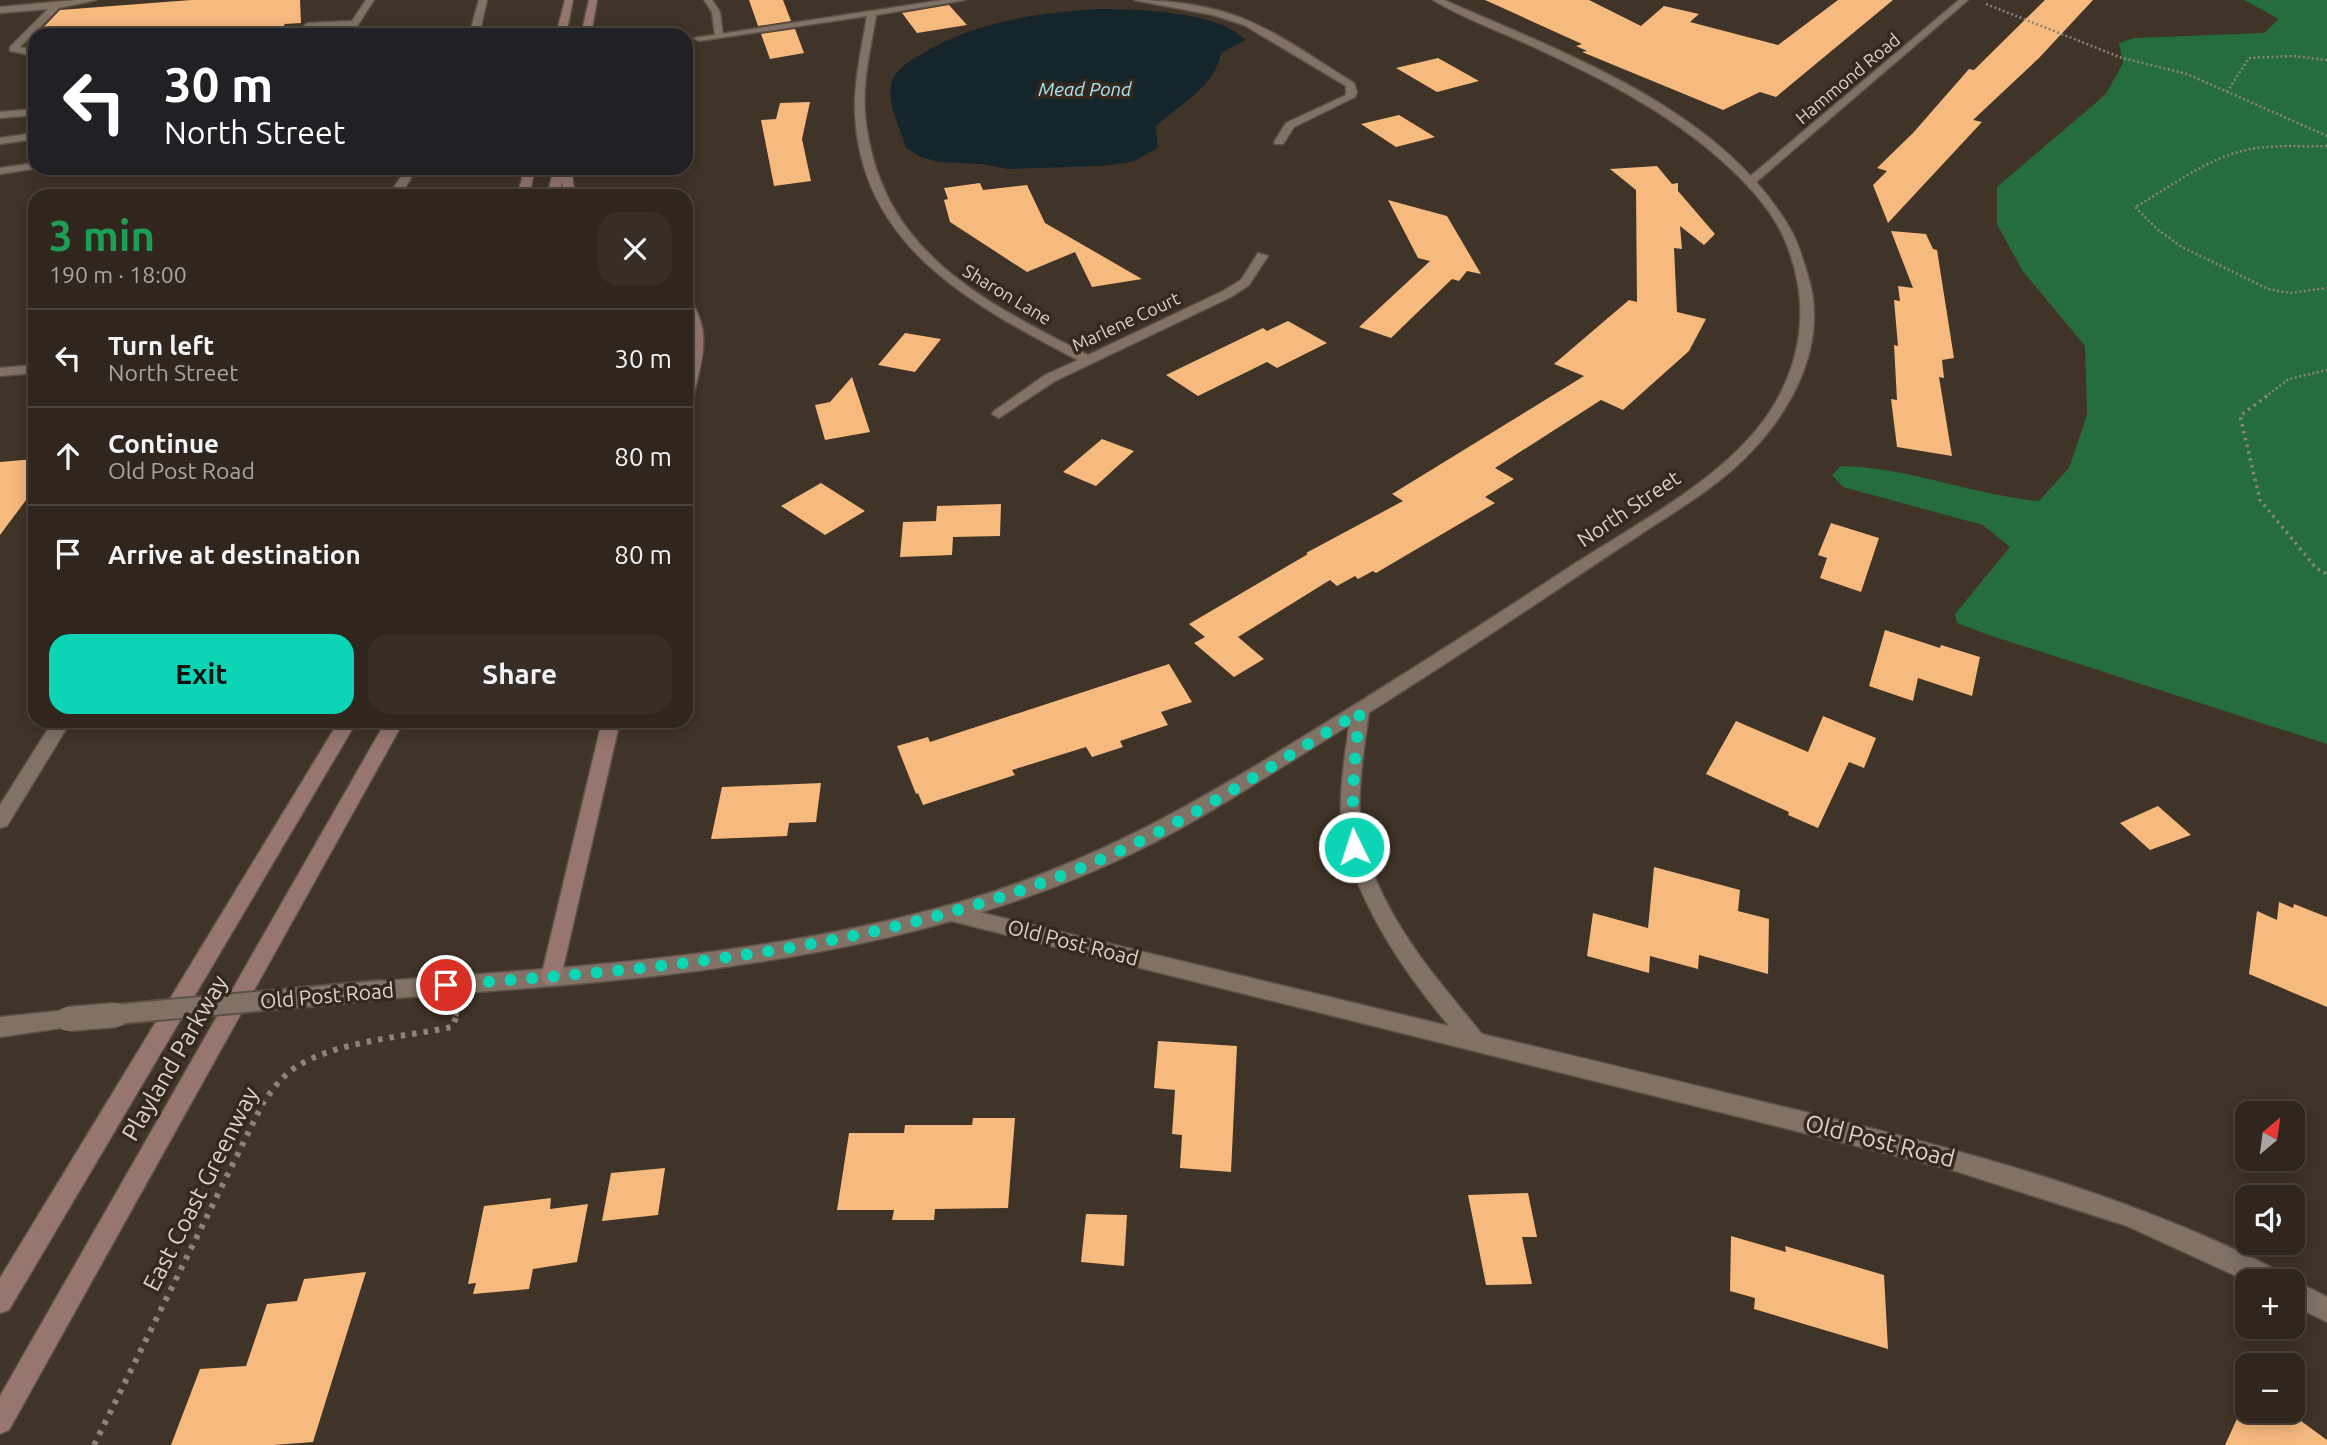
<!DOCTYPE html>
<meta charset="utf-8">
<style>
:root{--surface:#30261d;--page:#382e26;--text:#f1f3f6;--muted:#a8a5a4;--line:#4b433b;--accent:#0cd5b5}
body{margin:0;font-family:Ubuntu,sans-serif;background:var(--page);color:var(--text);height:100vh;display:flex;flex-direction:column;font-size:26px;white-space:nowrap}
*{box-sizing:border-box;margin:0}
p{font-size:23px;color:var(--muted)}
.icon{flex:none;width:38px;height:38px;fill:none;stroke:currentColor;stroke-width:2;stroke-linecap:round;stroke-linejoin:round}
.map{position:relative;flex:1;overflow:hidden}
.panel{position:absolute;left:28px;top:189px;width:665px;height:539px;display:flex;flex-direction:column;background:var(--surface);border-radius:21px;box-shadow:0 4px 18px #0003,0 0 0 2px var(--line)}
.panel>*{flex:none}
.hud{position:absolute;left:28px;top:28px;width:665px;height:147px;border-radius:21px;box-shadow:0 4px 18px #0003,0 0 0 2px var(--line);background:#202124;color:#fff;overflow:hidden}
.needle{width:46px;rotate:29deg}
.tools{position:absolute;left:2235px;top:1101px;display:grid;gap:14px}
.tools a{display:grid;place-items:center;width:70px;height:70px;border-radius:14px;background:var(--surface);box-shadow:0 4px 18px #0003,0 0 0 2px var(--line);font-size:35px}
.pin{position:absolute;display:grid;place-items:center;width:60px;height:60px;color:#fff;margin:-30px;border:4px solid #fff;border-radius:50%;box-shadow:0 2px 7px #0007}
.me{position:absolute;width:77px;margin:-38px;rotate:356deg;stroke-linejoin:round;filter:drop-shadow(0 0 5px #0008)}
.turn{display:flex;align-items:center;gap:24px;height:147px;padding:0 21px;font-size:32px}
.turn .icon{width:91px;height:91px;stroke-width:2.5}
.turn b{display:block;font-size:49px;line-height:60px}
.round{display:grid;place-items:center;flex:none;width:74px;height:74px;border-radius:21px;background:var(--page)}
.summary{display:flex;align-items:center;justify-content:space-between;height:119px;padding:0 21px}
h1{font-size:42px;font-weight:700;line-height:52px;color:#1e9e55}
.action{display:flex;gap:14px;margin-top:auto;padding:14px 21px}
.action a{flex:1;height:80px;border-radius:21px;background:var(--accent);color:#111;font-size:28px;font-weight:700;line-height:80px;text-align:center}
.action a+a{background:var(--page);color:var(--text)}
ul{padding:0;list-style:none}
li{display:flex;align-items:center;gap:21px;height:98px;padding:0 21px;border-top:2px solid var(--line)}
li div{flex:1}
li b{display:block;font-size:26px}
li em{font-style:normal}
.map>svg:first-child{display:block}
.forest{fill:#266d3e}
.water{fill:#14262b}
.building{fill:#f6b97e}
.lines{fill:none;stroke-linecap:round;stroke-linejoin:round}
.service-casing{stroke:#5c5147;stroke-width:3}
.minor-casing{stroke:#5c5147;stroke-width:3}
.tertiary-casing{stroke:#5c5147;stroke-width:3}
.secondary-casing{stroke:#5c5147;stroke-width:3}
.path-far3{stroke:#8d8379;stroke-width:2.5;stroke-dasharray:2 2.5;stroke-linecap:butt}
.path-far2{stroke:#8d8379;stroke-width:3.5;stroke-dasharray:2.5 4.5;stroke-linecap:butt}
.path-far1{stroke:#8d8379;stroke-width:4.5;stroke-dasharray:3.5 5;stroke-linecap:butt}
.path{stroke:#8d8379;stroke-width:6;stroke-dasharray:4.5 7;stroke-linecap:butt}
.service{fill:#817265;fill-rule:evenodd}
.minor{fill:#817265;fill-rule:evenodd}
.tertiary{fill:#817265;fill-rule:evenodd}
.secondary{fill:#96766f;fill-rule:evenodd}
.tertiary-bridge-far1-casing{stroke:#5c5147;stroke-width:23;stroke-linecap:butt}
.tertiary-bridge-casing{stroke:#5c5147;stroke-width:27;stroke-linecap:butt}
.tertiary-bridge-far1{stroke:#817265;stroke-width:19}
.tertiary-bridge{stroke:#817265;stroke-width:24}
.route{stroke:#0cd5b5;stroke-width:12;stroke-dasharray:0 21.6}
.labels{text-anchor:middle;stroke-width:7;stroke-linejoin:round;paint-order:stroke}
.far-street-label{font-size:18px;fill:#dad2cb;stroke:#35291d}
.far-water-label{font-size:19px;font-style:italic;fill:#abe5f7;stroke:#35291d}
.street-label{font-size:21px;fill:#dad2cb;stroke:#35291d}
.near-street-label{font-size:24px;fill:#dad2cb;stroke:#35291d}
</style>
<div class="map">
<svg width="2327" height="1445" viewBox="0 0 2327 1445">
<rect width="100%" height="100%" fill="#403327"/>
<path class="forest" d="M2244 0H2327V744L1986 634 1957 623 1955 614 2010 547 1983 525 1843 487 1832 475 1841 466C1908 467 1972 495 2039 501L2069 468 2087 415 2085 346 2022 270 1997 224V187L2106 94 2123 63 2119 43 2134 38 2264 33 2279 19Z"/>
<path class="water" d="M1100 9C1137 9 1219 11 1245 40L1221 53C1215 87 1179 105 1156 126L1158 148 1132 162 1101 166 1008 169 981 164 939 162 921 157 906 148C901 128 887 106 891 85 893 71 908 62 920 55 975 21 1036 13 1100 9Z"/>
<g class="building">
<path d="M191 0H300L301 23 285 24 278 35H201L204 30 139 35H36L60 10Z"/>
<path d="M749 0H783L791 21 758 26Z"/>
<path d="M1485 0H1589L1641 26 1664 6 1699 14 1690 22 1778 45 1838 0H1893L1776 97 1760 92 1723 110 1582 52 1587 51 1576 46 1582 44Z"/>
<path d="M2045 0H2093L2039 58 1973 120 1982 122 1888 223 1873 185 1887 171 1877 168 1913 133 1969 69 1974 70Z"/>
<path d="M949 5 967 25 917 33 902 13Z"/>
<path d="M795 29 804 53 770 59 761 34Z"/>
<path d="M1438 58 1479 81 1437 92 1396 68Z"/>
<path d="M810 102 802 139 811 181 774 186 761 120 776 119 780 103Z"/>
<path d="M1399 115 1435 137 1396 147 1361 124Z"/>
<path d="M1657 166 1672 184 1678 183V191L1715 234 1704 245 1680 226 1682 249 1674 248 1677 312 1706 319 1689 351 1623 410 1601 400 1495 468 1514 479 1485 497 1495 503 1376 573 1373 571 1358 579 1355 576 1337 586 1330 580 1238 637 1264 659 1234 677 1194 643 1205 637 1189 624 1308 554 1306 553 1403 501 1392 494 1584 376 1554 364 1629 300 1637 302 1636 190 1610 169Z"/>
<path d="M980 183 983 190 1027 185 1045 223 1142 279 1092 287 1075 252 1027 272 950 222 944 200 948 199 944 188Z"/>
<path d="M1388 200 1447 216 1481 274 1467 271 1459 281 1452 279 1391 338 1359 327 1430 261 1418 258Z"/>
<path d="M1891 231 1926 234 1933 249 1937 250 1954 358 1942 360 1944 378 1939 377 1952 456 1897 447 1891 399 1897 400 1894 345 1898 346 1894 300 1900 301 1898 286 1913 288Z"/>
<path d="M1288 321 1327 343 1277 368 1267 362 1198 396 1166 375 1263 328 1267 331Z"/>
<path d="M905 333 941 339 915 372 878 365Z"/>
<path d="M852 377 870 432 825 440 815 405 830 402Z"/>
<path d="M1102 439 1134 451 1096 486 1063 472Z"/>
<path d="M35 459V488L0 535V462Z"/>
<path d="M821 483 865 511 825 535 781 506Z"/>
<path d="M1001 504 1000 536 953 537 952 555 900 557 903 522 936 521 937 506Z"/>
<path d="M1831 523 1879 538 1861 592 1820 578 1827 558 1818 555Z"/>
<path d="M1885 630 1940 648 1941 645 1980 657 1972 696 1918 678 1913 701 1869 686Z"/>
<path d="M1169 664 1192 702 1161 712 1168 725 1120 741 1123 747 1092 757 1086 747 1012 770 1015 775 923 805 918 793 916 794 897 746 928 737 930 742Z"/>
<path d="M1823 716 1876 738 1864 768 1849 762 1818 828 1788 815 1789 812 1706 774 1736 721 1808 752Z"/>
<path d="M821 783 816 822 789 823 787 836 711 839 722 787Z"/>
<path d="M2158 806 2191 835 2150 850 2120 823Z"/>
<path d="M1654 867 1740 890 1738 911 1769 919 1768 974 1699 955 1698 969 1650 956 1649 973 1587 956 1593 913 1648 928Z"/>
<path d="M2279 902 2293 908 2294 904 2327 917V1007L2249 974 2257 911 2277 920Z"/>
<path d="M1158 1041 1237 1046 1231 1172 1180 1168 1182 1135 1172 1134 1175 1090 1154 1088Z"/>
<path d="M973 1118H1015L1008 1208 935 1209 934 1220H892L894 1210H837L849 1133H904L905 1125H972Z"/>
<path d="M665 1168 658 1215 602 1221 611 1173Z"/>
<path d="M1528 1193 1537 1237H1522L1532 1284 1486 1285 1468 1195Z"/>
<path d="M551 1198 550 1209 588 1204 577 1262 533 1269 529 1289 473 1294 476 1283 468 1284 484 1206Z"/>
<path d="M1086 1214 1127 1215 1124 1266 1081 1262Z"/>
<path d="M1731 1236 1786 1252 1785 1246 1884 1275 1888 1349 1754 1309 1755 1298 1730 1291Z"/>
<path d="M366 1272 313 1442 273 1445H171L200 1369 246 1366 267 1304 297 1301 304 1279Z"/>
<path d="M2241 1410H2286L2327 1440V1445H2225Z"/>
</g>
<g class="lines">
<g class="service-casing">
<g id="service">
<path d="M76 0H96L59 8 20 47 35 50V56L10 51V47L48 9 0 13V7Z"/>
<path d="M366 0H374L352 34 344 32 348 26 308 29 304 26 308 23 352 21Z"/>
<path d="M704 0H712L720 12 723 37 715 35 712 12Z"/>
<path d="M35 109V115L0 118V112Z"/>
<path d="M35 163V168H39L0 174V168Z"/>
<path d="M35 365V373L0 376V368Z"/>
</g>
</g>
<g class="minor-casing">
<g id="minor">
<path d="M943 0H965L876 15C871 47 862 82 865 115 879 251 979 299 1088 355L1223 291 1241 280 1258 253 1268 256 1249 285 1231 297 1055 381 999 418 992 414 994 411 1045 375 1078 360C972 305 860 246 855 112 854 80 862 48 867 16L699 41 694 38Z"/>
<path d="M1134 0C1170 0 1217 6 1251 22 1287 38 1321 63 1354 83L1357 92 1355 97 1294 127 1283 144H1275L1274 142 1286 123 1346 95V86L1244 25 1213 15Z"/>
<path d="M1959 0H1968L1755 183H1747V179Z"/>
<path d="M35 133V139L0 144V138Z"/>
<path d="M1360 706 1366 707 1369 712C1363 757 1354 805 1364 850 1367 861 1372 870 1376 880 1401 939 1442 985 1482 1034 1588 1059 1694 1085 1801 1111 1966 1151 2129 1194 2281 1272L2284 1281H2247L2127 1226 1949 1169 943 919 940 913 943 907 950 905 1449 1026C1412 981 1379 935 1357 881 1353 871 1348 861 1345 851 1335 806 1345 757 1351 712L1354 707Z"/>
<path d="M2292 1279 2327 1297V1322L2292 1305V1281H2287Z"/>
</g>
</g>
<g class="tertiary-casing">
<g id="tertiary">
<path d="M479 0H487L479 35H469Z"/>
<path d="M1433 0H1444C1566 54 1724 110 1792 232 1799 245 1803 260 1807 273 1829 338 1796 405 1751 452 1719 486 1677 510 1638 536 1586 570 1535 605 1483 639 1413 685 1342 730 1271 774 1225 803 1178 832 1129 855 1073 882 1014 903 955 920 768 973 574 985 382 999L375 996 372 990 375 984 382 981C576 967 772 956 960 902 1092 863 1193 805 1309 733 1395 680 1480 626 1565 570 1633 525 1723 481 1769 413 1805 358 1810 298 1784 238 1773 213 1752 189 1732 170 1677 117 1609 82 1540 50 1505 33 1466 20 1433 0Z"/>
<path d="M407 168H417L400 196H388Z"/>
<path d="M53 721H71L7 826 0 828V805Z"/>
<path d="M68 1010 75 1012 79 1019 75 1026 0 1037V1017Z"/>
</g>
</g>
<g class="secondary-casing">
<g id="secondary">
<path d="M565 0H573L566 35H556Z"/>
<path d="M589 0H597L591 35H581Z"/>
<path d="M525 168H535L529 196H517Z"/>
<path d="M554 168H571L575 196H563L562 180 559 196H547Z"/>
<path d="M686 299 690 300C713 332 701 363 693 398L686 402V373L692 336Z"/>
<path d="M339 721H357L9 1310 0 1313V1278Z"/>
<path d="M386 721H404L9 1430 0 1434V1396Z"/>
<path d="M602 721H620L561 977 558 983 551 986 544 983 541 977Z"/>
</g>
</g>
<g class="path-far3">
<path d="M1986 4 2122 58 2187 74 2327 136"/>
<path d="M2227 92 2249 58 2294 56 2327 60"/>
<path d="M2327 146C2300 147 2272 144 2246 150 2205 159 2171 187 2135 207L2157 229 2182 247 2268 289 2290 293 2327 288"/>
<path d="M2265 397 2289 379 2327 370"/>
</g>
<path class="path-far2" d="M2267 396 2240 416 2260 500 2316 568 2327 574"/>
<path class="path-far1" d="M456 1016 458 1011"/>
<path class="path" d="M94 1445 263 1103C272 1090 282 1076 296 1067 337 1041 404 1037 452 1027L457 1015"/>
<use href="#service" class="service"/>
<use href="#minor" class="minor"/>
<use href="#tertiary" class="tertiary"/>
<use href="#secondary" class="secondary"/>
<g class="tertiary-bridge-far1-casing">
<path id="tertiary-bridge-far1" d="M97 1016 382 990"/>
</g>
<g class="tertiary-bridge-casing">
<path id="tertiary-bridge" d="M68 1019 116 1015"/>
</g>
<use href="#tertiary-bridge-far1" class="tertiary-bridge-far1"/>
<use href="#tertiary-bridge" class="tertiary-bridge"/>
</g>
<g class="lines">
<path class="route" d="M446 985C675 968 911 947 1122 850 1205 811 1282 759 1360 712 1354 758 1351 801 1354 847"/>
</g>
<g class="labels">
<g class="far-street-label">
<text transform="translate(1848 79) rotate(-40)" y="6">Hammond Road</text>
<text transform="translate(1007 295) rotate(31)" y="6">Sharon Lane</text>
<text transform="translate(1126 322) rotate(-25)" y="6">Marlene Court</text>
</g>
<g class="far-water-label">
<text x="1085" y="96">Mead Pond</text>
</g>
<g class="street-label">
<text transform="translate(1629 509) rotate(-34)" y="7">North Street</text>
<text transform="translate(1073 943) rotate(14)" y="7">Old Post Road</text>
<text transform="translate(327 996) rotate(-5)" y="7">Old Post Road</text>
</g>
<g class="near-street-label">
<text transform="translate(175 1058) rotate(-60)" y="8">Playland Parkway</text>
<text transform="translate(1880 1141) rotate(14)" y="8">Old Post Road</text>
<text transform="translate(201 1189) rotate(-63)" y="8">East Coast Greenway</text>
</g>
</g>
</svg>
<div class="tools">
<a><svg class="needle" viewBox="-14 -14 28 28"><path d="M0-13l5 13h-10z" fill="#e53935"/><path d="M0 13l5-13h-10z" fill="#a8a5a4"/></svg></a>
<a><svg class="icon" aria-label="sound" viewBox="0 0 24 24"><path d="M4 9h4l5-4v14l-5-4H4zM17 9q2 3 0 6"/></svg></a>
<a>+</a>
<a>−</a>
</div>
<div class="pin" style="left:446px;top:985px;background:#d93025"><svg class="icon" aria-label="arrive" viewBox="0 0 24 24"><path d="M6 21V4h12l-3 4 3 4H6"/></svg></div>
<svg class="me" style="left:1354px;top:847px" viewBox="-20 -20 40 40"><circle r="17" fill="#0cd5b5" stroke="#fff" stroke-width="3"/><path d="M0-11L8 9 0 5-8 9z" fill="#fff"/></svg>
<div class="hud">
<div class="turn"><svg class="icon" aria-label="left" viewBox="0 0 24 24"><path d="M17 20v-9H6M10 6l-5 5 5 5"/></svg><div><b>30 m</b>North Street</div></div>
</div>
<section class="panel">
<div class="summary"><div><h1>3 min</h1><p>190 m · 18:00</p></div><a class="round"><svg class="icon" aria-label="close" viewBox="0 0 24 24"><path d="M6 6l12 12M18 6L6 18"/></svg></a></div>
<ul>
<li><svg class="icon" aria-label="left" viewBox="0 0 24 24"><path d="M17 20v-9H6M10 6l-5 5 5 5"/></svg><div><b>Turn left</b><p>North Street</p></div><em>30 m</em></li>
<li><svg class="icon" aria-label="ahead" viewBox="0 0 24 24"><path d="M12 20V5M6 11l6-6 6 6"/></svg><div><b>Continue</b><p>Old Post Road</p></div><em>80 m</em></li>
<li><svg class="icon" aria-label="arrive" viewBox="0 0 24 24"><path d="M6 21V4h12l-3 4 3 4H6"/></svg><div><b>Arrive at destination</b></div><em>80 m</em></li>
</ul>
<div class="action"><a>Exit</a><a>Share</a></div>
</section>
</div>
